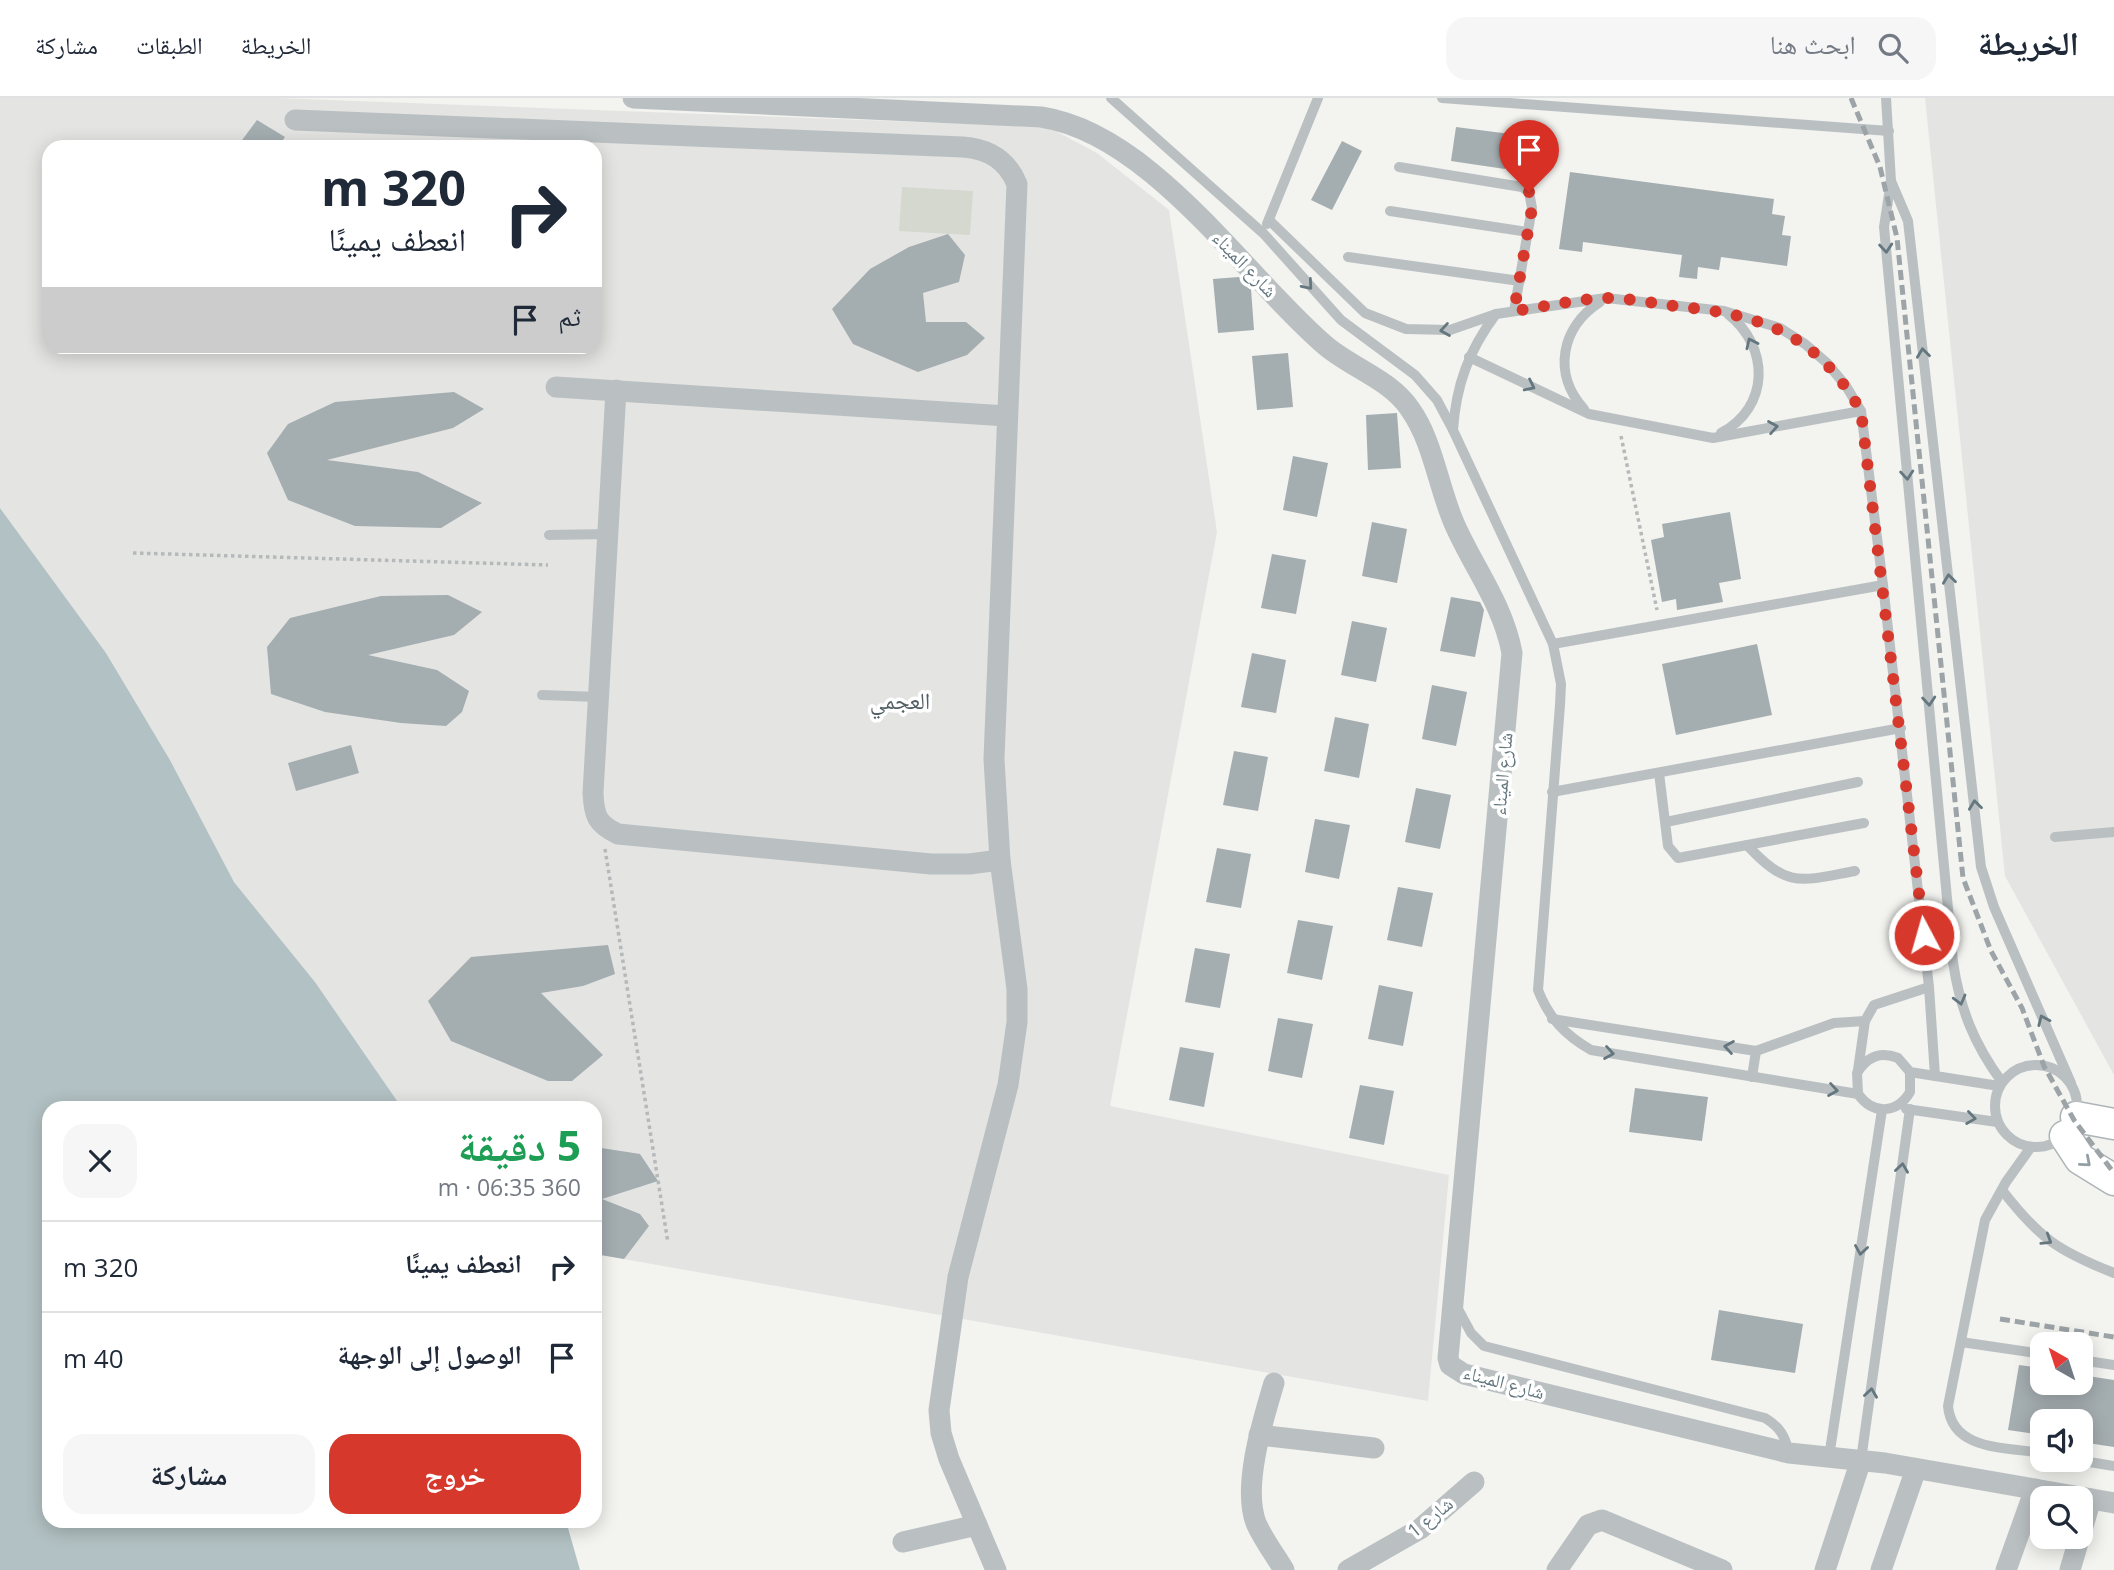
<!DOCTYPE html>
<html lang="ar">
<meta charset="utf-8">
<style>
:root{--surface:#fff;--page:#f6f6f7;--text:#1f2937;--muted:#747a83;--line:#e0e1e3;--accent:#d7382c}
body{margin:0;font-family:"Open Sans","Noto Naskh Arabic",sans-serif;background:var(--page);color:var(--text);direction:rtl;height:100vh;display:flex;flex-direction:column;font-size:26px;white-space:nowrap}
*{box-sizing:border-box;margin:0}
p{font-size:23px;color:var(--muted)}
.icon{flex:none;width:38px;height:38px;fill:none;stroke:currentColor;stroke-width:2;stroke-linecap:round;stroke-linejoin:round}
.map{position:relative;flex:1;overflow:hidden;direction:ltr}
.sheet{position:absolute;left:42px;top:1003px;width:560px;height:427px;display:flex;flex-direction:column;background:var(--surface);border-radius:21px;box-shadow:0 4px 18px #0003;direction:rtl}
.sheet>*{flex:none}
.top-card{position:absolute;left:42px;top:42px;width:560px;height:214px;border-radius:21px;box-shadow:0 4px 18px #0003;direction:rtl;background:#fff;color:var(--text);overflow:hidden}
.needle{width:46px;rotate:321deg}
.controls{position:absolute;left:2030px;top:1234px;display:grid;gap:14px}
.controls a{display:grid;place-items:center;width:63px;height:63px;border-radius:14px;background:var(--surface);box-shadow:0 4px 18px #0003;font-size:35px}
.pin{position:absolute;display:grid;place-items:center;width:60px;height:60px;color:#fff;margin:-72px -30px;border-radius:50% 50% 50% 0;rotate:-45deg;box-shadow:0 0 7px #0007}
.pin .icon{rotate:45deg}
.me{position:absolute;width:77px;margin:-38px;rotate:354deg;stroke-linejoin:round;filter:drop-shadow(0 0 5px #0008)}
.turn{display:flex;align-items:center;gap:24px;height:147px;padding:0 21px;font-size:32px}
.turn .icon{width:91px;height:91px;stroke-width:2.5}
.turn b{display:block;font-size:49px;line-height:60px}
.then{display:flex;align-items:center;height:66px;padding:0 21px;background:#0003;gap:14px;font-size:26px}
.round{display:grid;place-items:center;flex:none;width:74px;height:74px;border-radius:21px;background:var(--page)}
.summary{display:flex;align-items:center;justify-content:space-between;height:119px;padding:0 21px}
h1{font-size:42px;font-weight:700;line-height:52px;color:#1e9e55}
.action{display:flex;gap:14px;margin-top:auto;padding:14px 21px}
.action a{flex:1;height:80px;border-radius:21px;background:var(--accent);color:#fff;font-size:28px;font-weight:700;line-height:80px;text-align:center}
.action a+a{background:var(--page);color:var(--text)}
ul{padding:0;list-style:none}
li{display:flex;align-items:center;gap:21px;height:91px;padding:0 21px;border-top:2px solid var(--line)}
li div{flex:1}
li b{display:block;font-size:26px}
li em{font-style:normal}
header{display:flex;align-items:center;gap:42px;box-sizing:border-box;height:98px;padding:0 35px;background:var(--surface);border-bottom:2px solid var(--line)}
header strong{font-size:33px}
nav{display:flex;gap:38px;margin-inline-start:auto;font-size:24px}
.search{width:490px;height:63px;background:var(--page);display:flex;align-items:center;gap:18px;box-sizing:border-box;padding:0 24px;border-radius:21px;color:var(--muted);font-size:26px}
.map>svg:first-child{display:block}
.built{fill:#e4e4e3;fill-rule:evenodd}
.green{fill:#d4d8cf}
.water{fill:#b2c1c3}
.building{fill:#a4adb0}
.lines{fill:none;stroke-linecap:round;stroke-linejoin:round}
.secondary-casing{stroke:#adb4b7;stroke-width:33}
.path{stroke:#b5b9ba;stroke-width:3.5;stroke-dasharray:3.5 3.5;stroke-linecap:butt}
.lane{stroke:#bac0c2;stroke-width:10}
.street{stroke:#bac0c2;stroke-width:21}
.secondary{stroke:#fff;stroke-width:30}
.rail{stroke:#9ca4a8;stroke-width:5;stroke-dasharray:10 5;stroke-linecap:butt}
.oneway{stroke:#64777f}
.oneway2{stroke:#92a0a5}
.route{stroke:#d7382c;stroke-width:12;stroke-dasharray:0 21.6}
.labels{text-anchor:middle;stroke-width:7;stroke-linejoin:round;paint-order:stroke}
.street-label{font-size:19px;fill:#64777f;stroke:#fff}
.quarter-label{font-size:23px;fill:#525f64;stroke:#fff}
</style>
<header>
<strong>الخريطة</strong>
<div class="search"><svg class="icon" aria-label="search" viewBox="0 0 24 24"><circle cx="10" cy="10" r="6"/><path d="M15 15l6 6"/></svg>ابحث هنا</div>
<nav><a>الخريطة</a><a>الطبقات</a><a>مشاركة</a></nav>
</header>
<div class="map">
<svg width="2114" height="1472" viewBox="0 0 2114 1472">
<rect width="100%" height="100%" fill="#f3f3f0"/>
<g class="built">
<path d="M0 0H277L1048 29 1097 55 1169 112 1217 434 1110 1008 1449 1077 1428 1303 595 1156V1010H402L315 884 234 784 170 662 106 555 0 410ZM49 49H595V248H49Z"/>
<path d="M1925 0H2114V977L2005 778Z"/>
</g>
<path class="green" d="M902 89 973 93 970 137 899 133Z"/>
<path class="water" d="M0 410 106 555 170 662 234 784 315 884 402 1010H49V1423H566L580 1472H0Z"/>
<g class="building">
<path d="M257 22 285 39 278 49H237Z"/>
<path d="M1456 29 1510 36 1505 71 1451 63Z"/>
<path d="M1342 43 1362 53 1332 112 1311 102Z"/>
<path d="M1570 74 1774 101 1772 116 1785 118 1782 137 1791 138 1787 168 1721 159 1719 172 1698 169 1697 181 1679 179 1682 157 1583 144 1582 154 1559 151Z"/>
<path d="M948 136 965 157 959 184 923 195 926 224H966L985 240 967 257 918 274 853 246 832 211 870 171 909 149Z"/>
<path d="M1239 179 1251 191 1254 232 1218 235 1213 181Z"/>
<path d="M1288 255 1293 309 1257 312 1252 258Z"/>
<path d="M454 294 484 311 453 330 327 362 418 374 482 405 441 430 355 428 288 402 267 355 288 326 335 304Z"/>
<path d="M1397 315 1401 370 1368 372 1366 317Z"/>
<path d="M1293 358 1328 365 1317 419 1283 412Z"/>
<path d="M1730 414 1741 481 1719 485 1723 504 1677 512 1676 501 1662 504 1651 442 1664 439 1662 426Z"/>
<path d="M1372 424 1407 431 1397 485 1362 478Z"/>
<path d="M1272 456 1306 462 1296 516 1261 510Z"/>
<path d="M448 497 482 514 454 537 368 557 437 572 469 593 462 614 446 628 401 625 325 614 271 596 267 549 290 520 381 498Z"/>
<path d="M1451 499 1480 504 1484 512 1475 559 1440 553Z"/>
<path d="M1352 523 1387 530 1376 584 1341 577Z"/>
<path d="M1757 546 1772 617 1676 637 1662 566Z"/>
<path d="M1252 555 1286 562 1276 615 1241 609Z"/>
<path d="M1432 587 1467 594 1456 648 1422 641Z"/>
<path d="M1335 619 1369 626 1359 680 1324 673Z"/>
<path d="M351 647 359 675 296 693 288 665Z"/>
<path d="M1234 653 1268 659 1258 713 1223 707Z"/>
<path d="M1416 690 1451 697 1440 751 1405 744Z"/>
<path d="M1315 721 1350 727 1339 781 1305 774Z"/>
<path d="M1217 750 1251 756 1241 810 1206 804Z"/>
<path d="M1398 789 1433 795 1422 849 1387 842Z"/>
<path d="M1298 822 1333 828 1322 882 1287 875Z"/>
<path d="M608 847 615 876 583 888 541 895 603 957 572 983H548L451 943 428 903 471 859Z"/>
<path d="M1195 850 1230 856 1220 910 1185 904Z"/>
<path d="M1379 887 1413 894 1403 948 1368 941Z"/>
<path d="M1278 920 1313 926 1302 980 1268 973Z"/>
<path d="M1180 949 1214 955 1204 1009 1169 1002Z"/>
<path d="M1360 987 1394 993 1384 1047 1349 1040Z"/>
<path d="M1635 990 1708 999 1702 1043 1629 1034Z"/>
<path d="M595 1049 640 1056 658 1083 602 1101 640 1116 649 1128 624 1161 595 1156Z"/>
<path d="M1719 1212 1803 1226 1795 1275 1711 1262Z"/>
<path d="M2019 1267 2042 1270V1284H2081V1277L2114 1282V1349L2081 1344V1323H2042V1337L2008 1332Z"/>
</g>
<g class="lines">
<g class="secondary-casing">
<g id="secondary">
<path d="M2076 1019 2114 1026"/>
<path d="M2065 1038 2080 1061 2114 1082"/>
</g>
</g>
<g class="path">
<path d="M1621 338 1657 512"/>
<path d="M133 455 548 467"/>
<path d="M605 751 668 1145"/>
</g>
<g class="lane">
<path d="M1111 0 1264 136 1341 222 1415 277 1437 302 1453 332 1553 546 1561 586 1560 607 1538 892C1549 920 1565 937 1591 952L1858 996"/>
<path d="M1442 0 1889 33"/>
<path d="M1886 0 1891 83 1884 129 1953 864C1960 911 1974 946 2002 984"/>
<path d="M1399 69 1522 89 1529 94 1532 110 1514 213"/>
<path d="M1891 83 1908 123 1981 769 1994 809 2071 985"/>
<path d="M1390 113 1528 134"/>
<path d="M1269 122 1365 215 1406 231 1450 232 1496 216 1606 200 1724 213 1780 230 1805 246 1827 265 1846 288 1861 313 1883 487 1929 889 1935 978"/>
<path d="M1267 126 1318 0"/>
<path d="M1348 159 1520 183"/>
<path d="M1469 259 1589 316 1713 340 1861 313"/>
<path d="M1584 311C1552 276 1561 229 1600 204"/>
<path d="M1453 332C1456 287 1469 252 1496 216"/>
<path d="M1721 335C1770 309 1770 249 1728 216"/>
<path d="M549 437 608 436"/>
<path d="M1553 546 1883 487"/>
<path d="M542 597 599 599"/>
<path d="M1659 675 1668 748 1678 760 1864 725"/>
<path d="M1552 694 1901 630"/>
<path d="M1666 724 1858 684"/>
<path d="M2055 739 2114 734"/>
<path d="M1747 747C1788 791 1800 783 1855 773"/>
<path d="M1552 921 1756 953 1834 925 1865 923"/>
<circle cx="2036" cy="1008" r="41"/>
<path d="M1858 972 1865 923 1874 907 1929 889"/>
<path d="M1910 974V994C1897 1016 1873 1017 1858 996L1857 975C1867 959 1880 953 1898 960L1910 974 1999 988"/>
<path d="M1752 979 1756 953"/>
<path d="M1906 1011 1997 1024"/>
<path d="M2031 1049 2006 1084 1985 1122 1948 1308C1952 1353 2006 1349 2042 1355"/>
<path d="M2002 1092C2039 1140 2058 1153 2114 1175"/>
<path d="M1457 1209 1471 1235 1484 1248 1765 1320C1780 1329 1785 1338 1789 1355"/>
<path d="M1961 1244 2042 1256"/>
<path d="M2081 1262 2114 1267"/>
<path d="M1829 1359 1882 1012"/>
<path d="M1861 1362 1910 1011"/>
<path d="M2077 1362 2114 1368"/>
</g>
<g class="street">
<path d="M633 0 1041 19C1152 36 1244 178 1326 248 1352 270 1391 282 1410 311 1433 343 1438 388 1454 425 1473 469 1503 506 1512 555L1448 1260 1450 1267 1464 1276 1789 1355 1885 1365 2114 1405"/>
<path d="M295 22 963 49C989 51 1007 62 1017 86L994 661 1000 762 1017 891V924L1008 987 958 1179 939 1312 941 1335 949 1361 996 1472"/>
<path d="M556 289 1007 318"/>
<path d="M616 292 593 695C594 718 597 726 618 736L931 766H969L1000 762"/>
<path d="M1274 1285C1263 1322 1242 1388 1256 1425 1263 1441 1275 1457 1284 1472"/>
<path d="M1259 1337 1374 1350"/>
<path d="M2081 1435 2091 1401"/>
<path d="M903 1444 977 1427"/>
<path d="M1348 1472 1420 1431 1474 1384"/>
<path d="M1557 1472 1588 1427 1602 1422 1722 1472"/>
<path d="M1825 1472 1861 1362"/>
<path d="M1881 1472 1916 1371"/>
<path d="M2006 1472 2035 1391"/>
<path d="M2070 1472 2080 1438"/>
</g>
<use href="#secondary" class="secondary"/>
<g class="rail">
<path d="M1851 0 1880 69 1897 140 1963 780 1991 853 2022 910 2044 968 2074 1022 2114 1075"/>
<path d="M2000 1221 2114 1239"/>
</g>
</g>
<defs><path id="oneway-chevron" d="M-2-3.5L2.5 0L-2 3.5" fill="none" stroke-width="1.6" stroke-linecap="round" stroke-linejoin="round" transform="scale(1.75)"/></defs>
<g class="oneway">
<use href="#oneway-chevron" transform="translate(1886 150) rotate(85)"/>
<use href="#oneway-chevron" transform="translate(1308 187) rotate(49)"/>
<use href="#oneway-chevron" transform="translate(1445 232) rotate(171)"/>
<use href="#oneway-chevron" transform="translate(1751 245) rotate(-115)"/>
<use href="#oneway-chevron" transform="translate(1923 255) rotate(-97)"/>
<use href="#oneway-chevron" transform="translate(1530 288) rotate(26)"/>
<use href="#oneway-chevron" transform="translate(1773 329) rotate(-10)"/>
<use href="#oneway-chevron" transform="translate(1907 377) rotate(85)"/>
<use href="#oneway-chevron" transform="translate(1949 481) rotate(-97)"/>
<use href="#oneway-chevron" transform="translate(1929 603) rotate(85)"/>
<use href="#oneway-chevron" transform="translate(1975 707) rotate(-97)"/>
<use href="#oneway-chevron" transform="translate(1960 902) rotate(75)"/>
<use href="#oneway-chevron" transform="translate(2043 922) rotate(-114)"/>
<use href="#oneway-chevron" transform="translate(1729 949) rotate(-171)"/>
<use href="#oneway-chevron" transform="translate(1609 955) rotate(9)"/>
<use href="#oneway-chevron" transform="translate(1833 992) rotate(9)"/>
<use href="#oneway-chevron" transform="translate(1971 1020) rotate(8)"/>
<use href="#oneway-chevron" transform="translate(1902 1070) rotate(-82)"/>
<use href="#oneway-chevron" transform="translate(2047 1142) rotate(32)"/>
<use href="#oneway-chevron" transform="translate(1861 1152) rotate(99)"/>
<use href="#oneway-chevron" transform="translate(1871 1295) rotate(-82)"/>
</g>
<use class="oneway2" href="#oneway-chevron" transform="translate(2086 1064) rotate(41)"/>
<g class="lines">
<path class="route" d="M1529 94 1532 110 1514 213C1544 209 1575 201 1605 200 1628 200 1652 205 1675 208 1762 217 1815 234 1861 313L1924 837"/>
</g>
<g class="labels">
<g class="street-label">
<text transform="translate(1245 166) rotate(46)" y="7">شارع الميناء</text>
<text transform="translate(1502 676) rotate(-85)" y="7">شارع الميناء</text>
<text transform="translate(1504 1284) rotate(15)" y="7">شارع الميناء</text>
<text transform="translate(1430 1419) rotate(-39)" y="7">شارع 1</text>
</g>
<g class="quarter-label">
<text x="900" y="611">العجمي</text>
</g>
</g>
</svg>
<div class="controls">
<a><svg class="needle" viewBox="-14 -14 28 28"><path d="M0-13l5 13h-10z" fill="#e53935"/><path d="M0 13l5-13h-10z" fill="#747a83"/></svg></a>
<a><svg class="icon" aria-label="sound" viewBox="0 0 24 24"><path d="M4 9h4l5-4v14l-5-4H4zM17 9q2 3 0 6"/></svg></a>
<a><svg class="icon" aria-label="search" viewBox="0 0 24 24"><circle cx="10" cy="10" r="6"/><path d="M15 15l6 6"/></svg></a>
</div>
<div class="pin" style="left:1529px;top:94px;background:#d93025"><svg class="icon" aria-label="arrive" viewBox="0 0 24 24"><path d="M6 21V4h12l-3 4 3 4H6"/></svg></div>
<svg class="me" style="left:1924px;top:837px" viewBox="-20 -20 40 40"><circle r="17" fill="#d7382c" stroke="#fff" stroke-width="3"/><path d="M0-11L8 9 0 5-8 9z" fill="#fff"/></svg>
<div class="top-card">
<div class="turn"><svg class="icon" aria-label="right" viewBox="0 0 24 24"><path d="M7 20v-9h11M14 6l5 5-5 5"/></svg><div><b>320 m</b>انعطف يمينًا</div></div>
<div class="then">ثم<svg class="icon" aria-label="arrive" viewBox="0 0 24 24"><path d="M6 21V4h12l-3 4 3 4H6"/></svg></div>
</div>
<section class="sheet">
<div class="summary"><div><h1>5 دقيقة</h1><p>360 m · 06:35</p></div><a class="round"><svg class="icon" aria-label="close" viewBox="0 0 24 24"><path d="M6 6l12 12M18 6L6 18"/></svg></a></div>
<ul>
<li><svg class="icon" aria-label="right" viewBox="0 0 24 24"><path d="M7 20v-9h11M14 6l5 5-5 5"/></svg><div><b>انعطف يمينًا</b></div><em>320 m</em></li>
<li><svg class="icon" aria-label="arrive" viewBox="0 0 24 24"><path d="M6 21V4h12l-3 4 3 4H6"/></svg><div><b>الوصول إلى الوجهة</b></div><em>40 m</em></li>
</ul>
<div class="action"><a>خروج</a><a>مشاركة</a></div>
</section>
</div>
